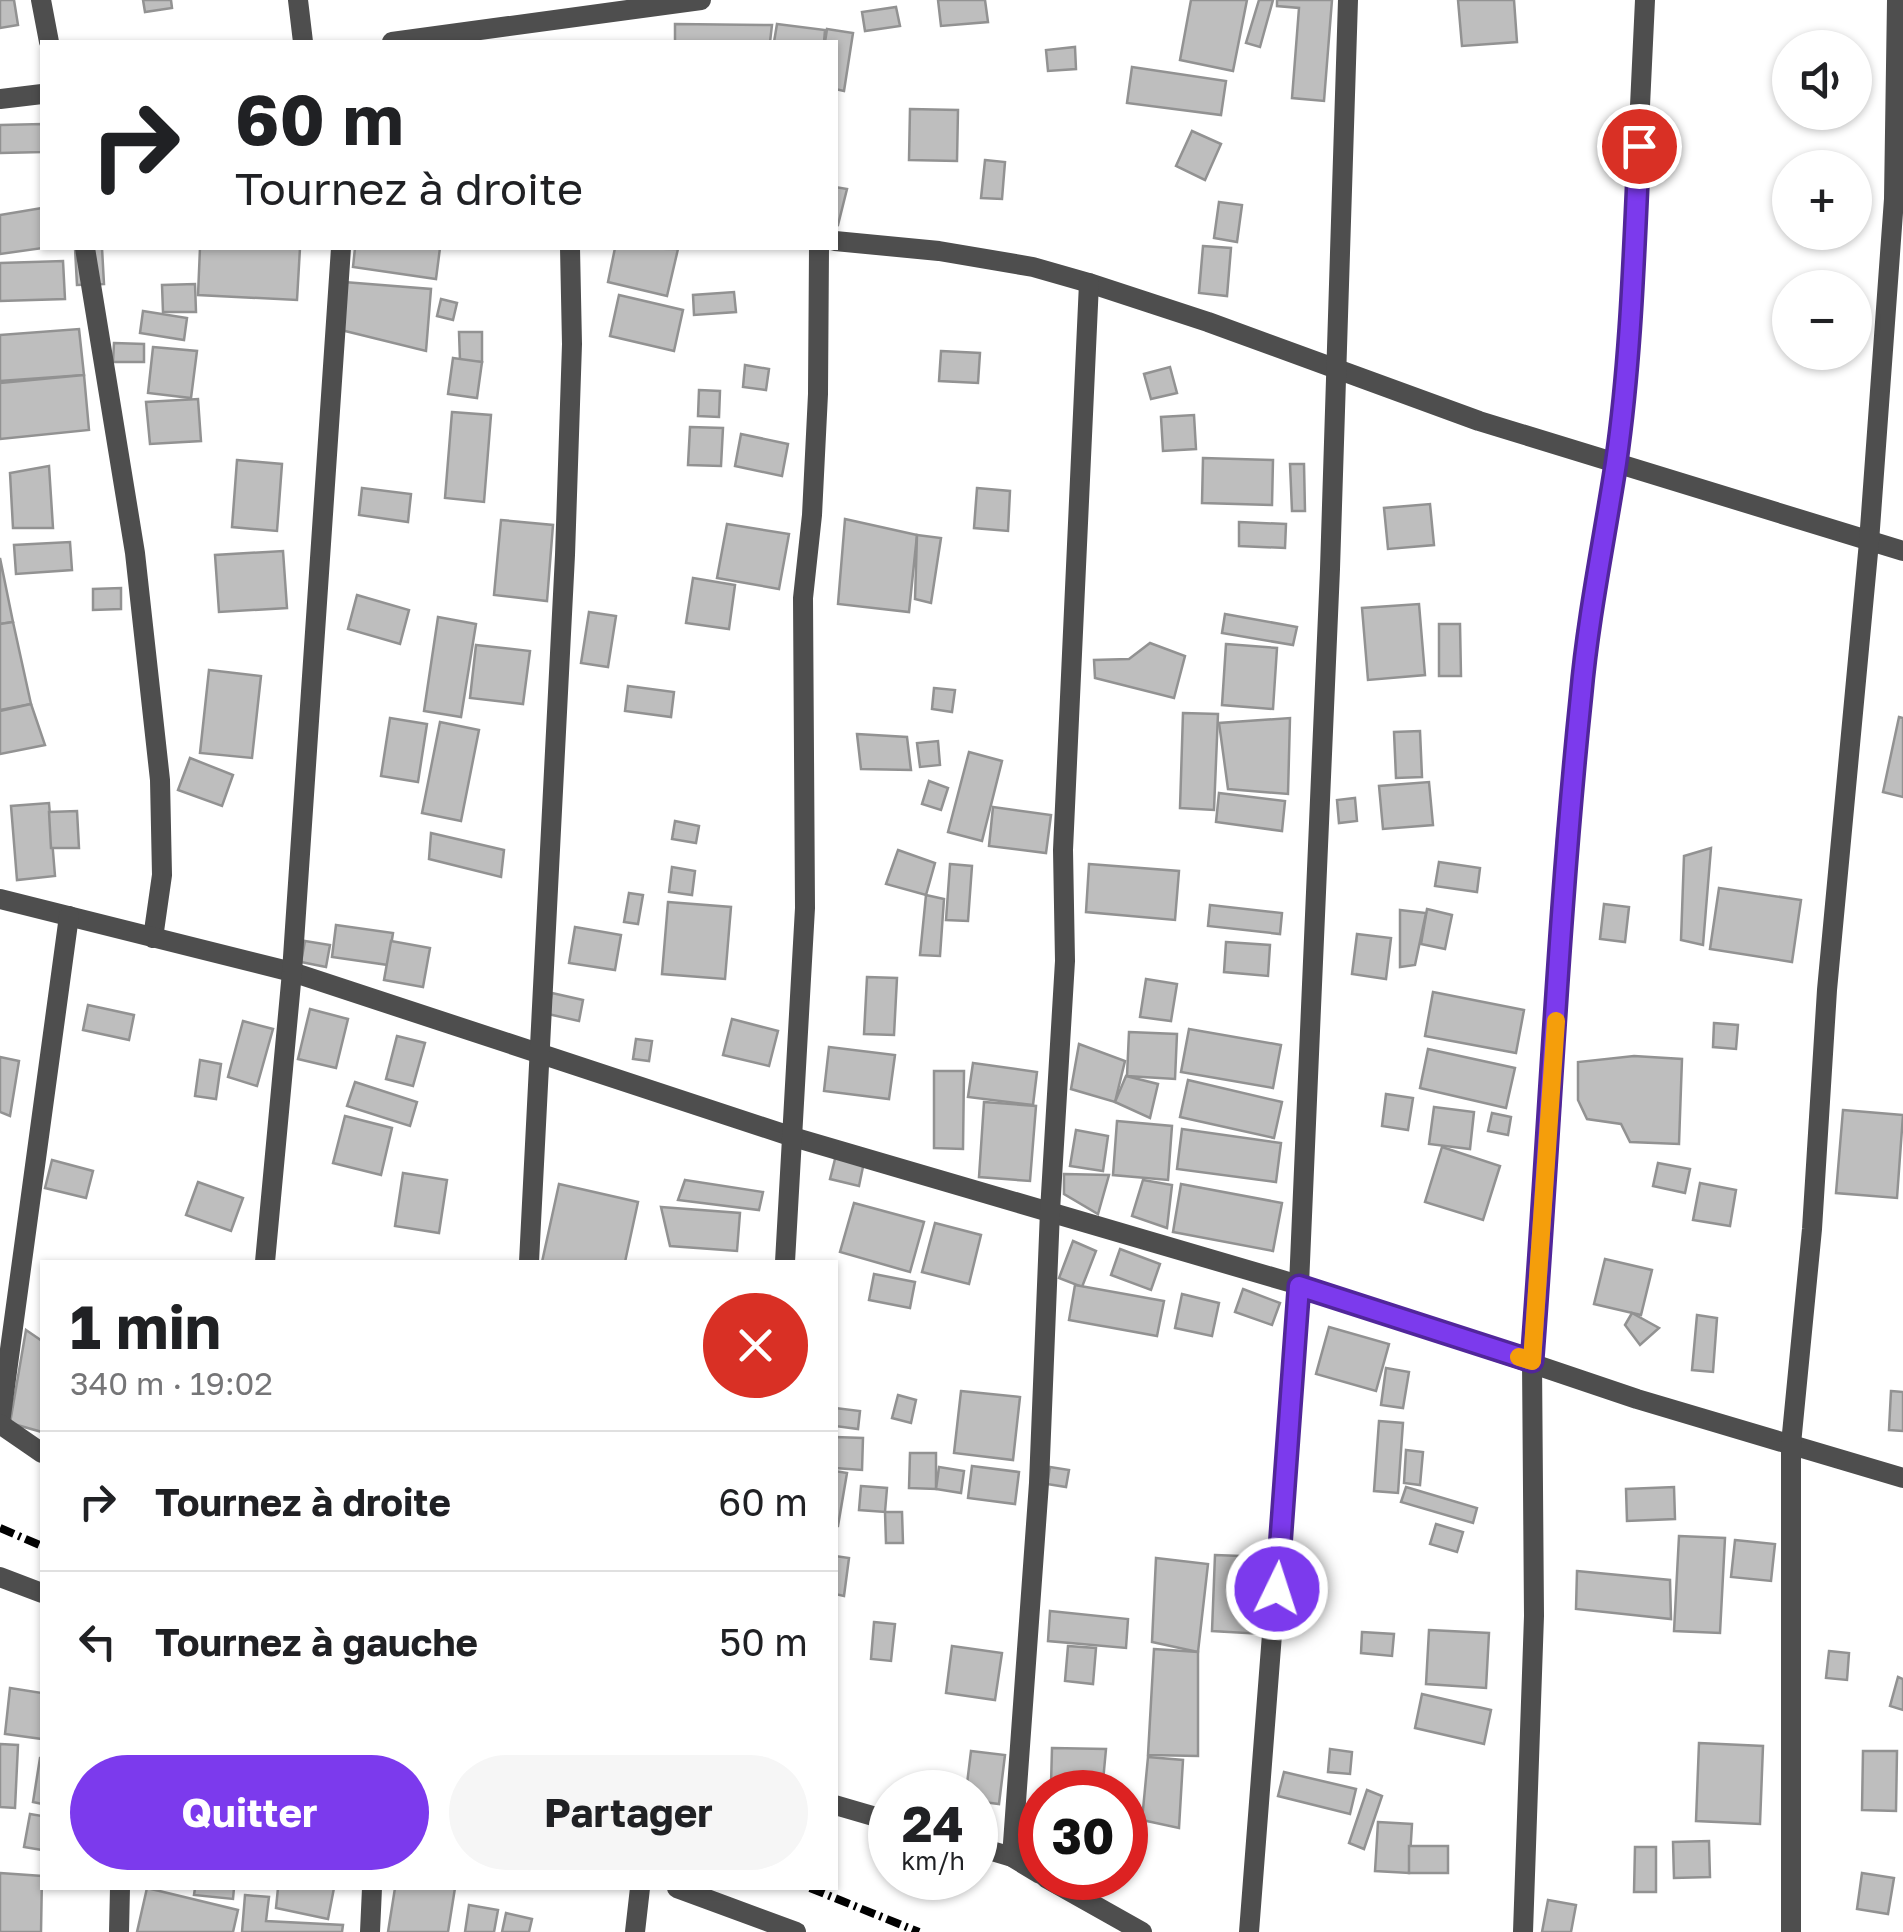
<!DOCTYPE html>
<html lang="fr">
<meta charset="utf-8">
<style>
:root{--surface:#fff;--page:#f6f6f6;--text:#202124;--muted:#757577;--line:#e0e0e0;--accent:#7c3aed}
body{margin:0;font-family:"Golos Text",sans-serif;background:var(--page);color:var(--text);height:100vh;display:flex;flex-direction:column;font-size:38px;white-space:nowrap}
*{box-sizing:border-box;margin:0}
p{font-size:32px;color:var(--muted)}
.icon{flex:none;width:55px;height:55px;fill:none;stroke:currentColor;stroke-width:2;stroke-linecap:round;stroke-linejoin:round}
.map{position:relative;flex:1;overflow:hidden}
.sheet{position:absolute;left:40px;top:1260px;width:798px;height:630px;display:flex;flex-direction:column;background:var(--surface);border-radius:0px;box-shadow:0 2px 8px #0004}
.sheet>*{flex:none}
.top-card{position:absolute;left:40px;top:40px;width:798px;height:210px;border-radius:0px;box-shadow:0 2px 8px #0004;background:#fff;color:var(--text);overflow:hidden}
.tools{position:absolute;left:1772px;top:30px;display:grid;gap:20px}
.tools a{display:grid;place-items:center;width:100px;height:100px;border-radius:50%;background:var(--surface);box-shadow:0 2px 8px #0004;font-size:50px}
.speed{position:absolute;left:868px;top:1770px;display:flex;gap:20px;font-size:50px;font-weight:700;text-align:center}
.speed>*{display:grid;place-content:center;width:130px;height:130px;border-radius:50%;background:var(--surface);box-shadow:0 2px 8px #0004;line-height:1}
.speed small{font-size:25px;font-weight:400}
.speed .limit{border:15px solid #d22;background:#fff;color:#111}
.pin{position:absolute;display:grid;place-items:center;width:85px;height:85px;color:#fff;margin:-42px;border:5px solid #fff;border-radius:50%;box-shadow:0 2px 10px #0007}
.me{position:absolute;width:110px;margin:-55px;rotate:4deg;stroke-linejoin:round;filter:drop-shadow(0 0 8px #0008)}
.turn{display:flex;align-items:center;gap:35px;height:210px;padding:0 30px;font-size:45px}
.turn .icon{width:130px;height:130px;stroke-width:2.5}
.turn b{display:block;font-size:70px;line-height:85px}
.round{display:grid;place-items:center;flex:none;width:105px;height:105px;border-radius:52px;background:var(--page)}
.overview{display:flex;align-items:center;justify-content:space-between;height:170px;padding:0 30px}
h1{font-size:60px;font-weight:700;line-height:75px}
.action{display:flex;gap:20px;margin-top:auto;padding:20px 30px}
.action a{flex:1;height:115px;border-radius:60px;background:var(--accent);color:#fff;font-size:40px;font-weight:700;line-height:115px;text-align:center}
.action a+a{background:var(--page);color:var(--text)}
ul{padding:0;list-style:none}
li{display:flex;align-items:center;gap:30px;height:140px;padding:0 30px;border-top:2px solid var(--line)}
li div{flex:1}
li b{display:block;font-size:38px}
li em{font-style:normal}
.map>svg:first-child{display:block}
.building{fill:#bebebe;stroke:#929292;stroke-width:2.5}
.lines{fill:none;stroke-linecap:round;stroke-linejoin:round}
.minor{stroke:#4e4e4e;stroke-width:20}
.rail{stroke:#000;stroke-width:8;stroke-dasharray:15 5 2.5 5;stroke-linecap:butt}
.route-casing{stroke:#51269a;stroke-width:25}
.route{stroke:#7c3aed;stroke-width:18}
.slow{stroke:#f59e0b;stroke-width:18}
</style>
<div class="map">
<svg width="1903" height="1932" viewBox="0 0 1903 1932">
<rect width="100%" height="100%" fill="#fff"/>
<g class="building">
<path d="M0 0H14L18 25 0 28Z"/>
<path d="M143 0H171L172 8 145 12Z"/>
<path d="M938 0H985L988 22 941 26Z"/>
<path d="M1191 0H1247L1233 71 1180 60Z"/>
<path d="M1259 0H1273L1260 47 1246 43Z"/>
<path d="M1277 0H1332L1324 101 1292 98 1299 8 1277 6Z"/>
<path d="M1458 0H1514L1517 42 1462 46Z"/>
<path d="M896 7 900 26 865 31 862 12Z"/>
<path d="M675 24 772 25 770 42H675Z"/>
<path d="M777 24 825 30 824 42H774Z"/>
<path d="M827 29 853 33 844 91 835 89V42H825Z"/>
<path d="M1075 47 1076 69 1048 71 1046 50Z"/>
<path d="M1132 67 1226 81 1221 115 1127 103Z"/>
<path d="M910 109 958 110 957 161 909 160Z"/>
<path d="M42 124V152L0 153V125Z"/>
<path d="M1192 131 1221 144 1205 180 1176 166Z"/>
<path d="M985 160 1005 162 1002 199 981 198Z"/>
<path d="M835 187 847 189 838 225 835 224Z"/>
<path d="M1219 202 1242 205 1237 242 1214 238Z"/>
<path d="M42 208 43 248 0 254V215Z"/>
<path d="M1203 246 1231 248 1227 296 1199 293Z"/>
<path d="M75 248H102L104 284 77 285Z"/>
<path d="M200 248H300L297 300 198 295Z"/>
<path d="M355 248H440L436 279 353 267Z"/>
<path d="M615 248 678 249 667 296 608 282Z"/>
<path d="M63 261 65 299 0 301V263Z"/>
<path d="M344 282 431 289 426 351 337 329Z"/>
<path d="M195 284 196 312H163L162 285Z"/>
<path d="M734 292 736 312 694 315 693 295Z"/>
<path d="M619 295 683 310 674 351 610 336Z"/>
<path d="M441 299 457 303 453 320 437 316Z"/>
<path d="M143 311 187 318 184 340 140 333Z"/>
<path d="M79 329 84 375 0 381V335Z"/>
<path d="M459 332H482V362L460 361Z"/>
<path d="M114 343 144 344V362H113Z"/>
<path d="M153 347 197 351 191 398 148 393Z"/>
<path d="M941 351 980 353 978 383 939 381Z"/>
<path d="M453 358 482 362 477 398 448 394Z"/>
<path d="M745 365 769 369 766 390 743 387Z"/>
<path d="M1170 367 1177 393 1151 399 1144 374Z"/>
<path d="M84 375 89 430 0 439V383Z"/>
<path d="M699 390 720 391 719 417 698 416Z"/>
<path d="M198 399 201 441 150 444 146 402Z"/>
<path d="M452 412 491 415 484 502 445 498Z"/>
<path d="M1194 415 1196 449 1163 451 1161 417Z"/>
<path d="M690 427 723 428 721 466 688 465Z"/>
<path d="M741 434 788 444 782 476 735 466Z"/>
<path d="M1203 458 1273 460 1272 505 1202 503Z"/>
<path d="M237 460 282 464 277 531 232 527Z"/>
<path d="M1290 464H1304L1305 511H1292Z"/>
<path d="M49 466 53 528H13L10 473Z"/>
<path d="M362 488 411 494 408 522 359 515Z"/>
<path d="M977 488 1010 491 1008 531 974 528Z"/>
<path d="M1430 504 1434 545 1388 549 1384 508Z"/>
<path d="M845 519 917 535 909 612 838 604Z"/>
<path d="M501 520 553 525 547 601 494 595Z"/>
<path d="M1239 522 1286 524 1285 548 1239 546Z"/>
<path d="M727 524 789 534 779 589 717 578Z"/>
<path d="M917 535 941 538 931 603 915 599Z"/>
<path d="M70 542 72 570 16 574 14 545Z"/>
<path d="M283 551 287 608 219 612 215 555Z"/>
<path d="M0 558 13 622 0 624Z"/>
<path d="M693 578 735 585 729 629 686 623Z"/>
<path d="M121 588V609L93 610V589Z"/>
<path d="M357 595 409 610 400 644 348 629Z"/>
<path d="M1419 604 1425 675 1368 680 1362 608Z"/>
<path d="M589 612 616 616 608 667 581 663Z"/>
<path d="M1225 614 1297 627 1293 645 1222 633Z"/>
<path d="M438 617 476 624 461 717 424 711Z"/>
<path d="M13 622 31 704 0 710V624Z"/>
<path d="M1439 624H1460L1461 676H1439Z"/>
<path d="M1150 643 1185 656 1174 698 1095 678 1094 660 1129 659Z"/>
<path d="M1226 644 1277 648 1273 709 1222 705Z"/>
<path d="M476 645 530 651 523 704 470 698Z"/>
<path d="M209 670 261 676 252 758 200 753Z"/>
<path d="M628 686 674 692 671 717 625 711Z"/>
<path d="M934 688 955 690 952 712 932 709Z"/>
<path d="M31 704 45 745 0 754V711Z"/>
<path d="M1183 713 1218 714 1214 810 1180 808Z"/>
<path d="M1899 717 1903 718V797L1883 792Z"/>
<path d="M390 718 427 724 418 782 381 776Z"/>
<path d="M1290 718 1288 794 1228 789 1219 723Z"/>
<path d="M440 722 479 730 461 821 422 813Z"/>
<path d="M1420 731 1422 777 1396 778 1394 732Z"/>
<path d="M857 734 907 737 911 770 861 769Z"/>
<path d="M938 741 940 765 920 767 917 743Z"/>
<path d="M969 752 1002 761 982 841 948 832Z"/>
<path d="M190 758 233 775 222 806 178 790Z"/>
<path d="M929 781 948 788 941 810 922 804Z"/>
<path d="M1429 782 1433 825 1383 829 1379 786Z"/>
<path d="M1219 793 1285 801 1282 831 1216 822Z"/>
<path d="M1355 798 1357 821 1339 823 1337 800Z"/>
<path d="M49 803 55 876 17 880 11 806Z"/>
<path d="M993 807 1051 815 1046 853 989 846Z"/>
<path d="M77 811 79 848H51L49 812Z"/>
<path d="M675 821 699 826 696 843 672 839Z"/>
<path d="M431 833 504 850 501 877 429 859Z"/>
<path d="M1711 848 1703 945 1681 940 1684 856Z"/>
<path d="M898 850 935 863 926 895 886 884Z"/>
<path d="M1439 862 1480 868 1477 892 1435 886Z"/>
<path d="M950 864 972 866 968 921 946 920Z"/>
<path d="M1089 864 1179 871 1175 920 1086 912Z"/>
<path d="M672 867 695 871 692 895 669 892Z"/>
<path d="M1719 888 1801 900 1792 962 1710 949Z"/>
<path d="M629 893 643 895 638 924 624 922Z"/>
<path d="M926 895 944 899 940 956 920 955Z"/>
<path d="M668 902 731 907 725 979 662 974Z"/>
<path d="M1604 904 1629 907 1625 942 1600 939Z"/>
<path d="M1210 905 1282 913 1280 934 1208 926Z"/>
<path d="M1427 909 1452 915 1445 949 1421 944Z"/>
<path d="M1400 910 1426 913 1415 965 1400 967Z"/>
<path d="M336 925 393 933 388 965 332 957Z"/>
<path d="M575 927 621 935 615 970 569 963Z"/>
<path d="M1357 934 1391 938 1386 979 1352 974Z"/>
<path d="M305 941 330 945 326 967 301 962Z"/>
<path d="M391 941 430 948 423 987 384 980Z"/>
<path d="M1226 942 1270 945 1268 976 1224 972Z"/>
<path d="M867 977 897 978 894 1035 864 1034Z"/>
<path d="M1146 979 1177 984 1171 1021 1140 1017Z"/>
<path d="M1433 992 1524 1010 1516 1053 1425 1036Z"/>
<path d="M552 993 583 1000 579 1021 548 1014Z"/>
<path d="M88 1005 134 1015 129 1040 83 1030Z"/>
<path d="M310 1009 348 1019 336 1068 298 1059Z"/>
<path d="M732 1019 778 1031 769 1066 723 1055Z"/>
<path d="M243 1021 273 1029 257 1086 228 1077Z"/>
<path d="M1714 1023 1738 1025 1736 1049 1713 1047Z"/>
<path d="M1189 1029 1281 1045 1273 1088 1181 1072Z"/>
<path d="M1129 1032 1177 1034 1175 1079 1127 1076Z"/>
<path d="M397 1036 425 1043 413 1086 386 1079Z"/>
<path d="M636 1039 652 1041 649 1061 633 1059Z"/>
<path d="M1079 1044 1125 1061 1115 1102 1071 1089Z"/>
<path d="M829 1047 895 1055 889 1099 824 1091Z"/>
<path d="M1428 1049 1515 1068 1506 1108 1420 1088Z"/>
<path d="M1634 1056 1682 1059 1679 1144 1630 1142 1621 1124 1587 1119 1578 1100V1062Z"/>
<path d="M0 1057 19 1061 10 1116 0 1112Z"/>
<path d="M200 1060 221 1064 216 1099 195 1096Z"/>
<path d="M973 1063 1037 1072 1033 1105 968 1097Z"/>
<path d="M934 1071H964L963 1149 934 1148Z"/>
<path d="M1126 1076 1158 1084 1150 1118 1115 1102Z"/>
<path d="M1188 1080 1282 1102 1274 1138 1180 1117Z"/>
<path d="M355 1082 417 1102 410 1126 347 1106Z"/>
<path d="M1386 1094 1413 1098 1408 1130 1382 1126Z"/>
<path d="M984 1102 1036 1106 1030 1181 979 1177Z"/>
<path d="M1434 1107 1474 1112 1470 1149 1429 1144Z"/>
<path d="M1843 1110 1903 1115 1897 1198 1836 1193Z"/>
<path d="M1492 1113 1511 1117 1508 1135 1488 1131Z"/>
<path d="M345 1116 392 1128 381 1175 333 1163Z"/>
<path d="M1117 1121 1172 1126 1168 1180 1113 1175Z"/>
<path d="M1182 1129 1281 1143 1276 1182 1177 1169Z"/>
<path d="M1076 1130 1108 1136 1103 1171 1070 1166Z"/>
<path d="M1442 1147 1500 1166 1483 1220 1425 1202Z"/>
<path d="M836 1155 864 1162 859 1186 830 1179Z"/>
<path d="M52 1160 93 1171 86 1198 45 1188Z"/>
<path d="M1658 1163 1690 1169 1685 1193 1653 1186Z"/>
<path d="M403 1173 447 1180 439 1233 395 1226Z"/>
<path d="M1064 1174 1109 1175 1098 1214 1064 1194Z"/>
<path d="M685 1180 763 1192 759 1210 678 1200Z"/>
<path d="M1143 1180 1172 1185 1167 1228 1132 1216Z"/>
<path d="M198 1182 243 1198 231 1231 186 1215Z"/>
<path d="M1700 1183 1736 1190 1730 1226 1693 1220Z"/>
<path d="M559 1184 638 1202 625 1262H542Z"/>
<path d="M1181 1184 1282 1203 1273 1251 1173 1232Z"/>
<path d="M854 1203 924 1222 910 1272 840 1252Z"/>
<path d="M661 1207 740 1213 737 1251 670 1246Z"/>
<path d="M935 1223 981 1235 969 1284 922 1272Z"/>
<path d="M1073 1241 1096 1251 1082 1287 1059 1278Z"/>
<path d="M1120 1249 1160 1264 1151 1290 1111 1275Z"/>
<path d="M1605 1259 1652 1270 1641 1315 1594 1304Z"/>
<path d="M874 1274 915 1282 910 1308 869 1300Z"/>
<path d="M1075 1285 1164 1301 1157 1336 1069 1320Z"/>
<path d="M1243 1289 1280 1303 1272 1325 1235 1312Z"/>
<path d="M1182 1294 1219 1303 1212 1336 1175 1328Z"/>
<path d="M1632 1313 1659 1328 1640 1345 1625 1325Z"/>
<path d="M1697 1315 1717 1318 1713 1372 1692 1370Z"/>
<path d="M1329 1327 1389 1344 1376 1391 1316 1374Z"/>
<path d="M26 1330 42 1341V1432L10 1423Z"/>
<path d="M1386 1368 1409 1372 1403 1408 1381 1405Z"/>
<path d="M961 1391 1020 1397 1013 1460 954 1453Z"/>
<path d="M1891 1391 1903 1392V1431L1889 1430Z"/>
<path d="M898 1395 916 1400 911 1423 892 1418Z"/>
<path d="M835 1408 860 1411 858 1429 835 1426Z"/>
<path d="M1379 1421 1403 1423 1398 1493 1374 1491Z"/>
<path d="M835 1437 863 1438 862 1470 835 1468Z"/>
<path d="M1406 1450 1423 1452 1420 1485 1404 1483Z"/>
<path d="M910 1453H936V1489L909 1488Z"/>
<path d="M972 1466 1019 1472 1015 1504 968 1498Z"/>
<path d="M939 1467 964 1471 961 1493 936 1489Z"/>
<path d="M1050 1467 1069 1470 1066 1487 1047 1484Z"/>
<path d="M835 1471 847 1473 838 1526H835Z"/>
<path d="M861 1486 887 1488 885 1512 859 1510Z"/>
<path d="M1406 1487 1477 1508 1473 1523 1401 1502Z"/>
<path d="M1674 1487 1675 1519 1627 1521 1626 1489Z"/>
<path d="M885 1512H902L903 1543H886Z"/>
<path d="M1436 1524 1463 1532 1457 1552 1430 1544Z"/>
<path d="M1679 1536 1725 1538 1720 1633 1674 1631Z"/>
<path d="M1735 1540 1775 1544 1771 1581 1731 1577Z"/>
<path d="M1215 1555 1267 1557 1263 1634 1212 1631Z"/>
<path d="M835 1556 849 1558 844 1596 835 1594Z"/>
<path d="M1156 1558 1208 1564 1198 1652 1152 1642Z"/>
<path d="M1577 1571 1670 1580 1671 1619 1576 1609Z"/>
<path d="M1050 1611 1128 1619 1126 1648 1048 1641Z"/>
<path d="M874 1622 895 1624 891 1661 871 1659Z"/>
<path d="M1429 1630 1489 1633 1486 1688 1426 1684Z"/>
<path d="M1362 1632 1394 1634 1392 1656 1361 1653Z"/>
<path d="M952 1646 1002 1653 995 1700 946 1693Z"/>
<path d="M1068 1646 1096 1648 1093 1684 1065 1681Z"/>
<path d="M1154 1649 1198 1652V1756L1148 1755Z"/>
<path d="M1829 1651 1849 1653 1847 1680 1826 1678Z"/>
<path d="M1898 1677 1903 1679V1710L1890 1706Z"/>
<path d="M10 1688 42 1693V1739L5 1734Z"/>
<path d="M1422 1694 1491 1710 1484 1744 1415 1728Z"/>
<path d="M1699 1743 1763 1746 1760 1824 1696 1821Z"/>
<path d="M0 1744 18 1745 15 1808 0 1807Z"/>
<path d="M1052 1748 1106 1749 1102 1792H1069L1051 1785Z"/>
<path d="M1330 1749 1352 1752 1350 1774 1328 1772Z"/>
<path d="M971 1751 1005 1755 999 1804 975 1801V1792H966Z"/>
<path d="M1863 1751H1897L1896 1811 1862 1810Z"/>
<path d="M1148 1757 1183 1760 1179 1828 1142 1820Z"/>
<path d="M40 1758H42V1804L33 1802Z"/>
<path d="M1284 1772 1356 1789 1350 1814 1278 1796Z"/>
<path d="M1367 1790 1382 1796 1364 1849 1349 1843Z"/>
<path d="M30 1814 42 1816V1850L24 1847Z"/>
<path d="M1378 1822 1412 1824 1409 1873 1375 1871Z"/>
<path d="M1709 1841 1710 1877 1674 1878 1673 1842Z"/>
<rect x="1409" y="1846" width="39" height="27"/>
<path d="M1635 1847H1656V1892H1634Z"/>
<path d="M0 1873 42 1876 41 1932H0Z"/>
<path d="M1862 1873 1894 1878 1888 1914 1857 1909Z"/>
<path d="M147 1888 238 1910 233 1932H137Z"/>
<path d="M195 1888H234L233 1899 194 1895Z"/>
<path d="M278 1888H334L328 1919 276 1908Z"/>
<path d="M395 1888H455L448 1932H388Z"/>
<path d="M245 1895 269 1897 266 1921 343 1925 342 1932H242Z"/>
<path d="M1548 1900 1576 1905 1571 1932H1542Z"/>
<path d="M469 1905 498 1910 494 1932H465Z"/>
<path d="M506 1913 532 1919 529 1932H502Z"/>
</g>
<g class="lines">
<g class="minor">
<path d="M41 0 49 42"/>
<path d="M298 0 303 42"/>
<path d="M392 42 701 0"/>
<path d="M0 99 42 94"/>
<path d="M835 241 939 251 1033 267 1089 283 1208 322 1479 421 1903 551"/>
<path d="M85 248 135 553 160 780 162 875 153 938"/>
<path d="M0 899 292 972 793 1137 1299 1285 1637 1399 1903 1478"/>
<path d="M265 1262 292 972 341 248"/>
<path d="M529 1262 565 555 572 344 570 248"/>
<path d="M785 1262 805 908 803 598 812 515 818 394 819 248"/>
<path d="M0 1423 69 916"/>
<path d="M0 1424 42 1453"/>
<path d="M0 1577 42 1593"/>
<path d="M835 1805 890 1821"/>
<path d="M975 1846 1012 1857 1040 1874"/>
<path d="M1012 1857 1039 1483 1050 1211 1065 961 1063 850 1089 283"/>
<path d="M1046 1878 1142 1932"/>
<path d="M677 1888 796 1932"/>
<path d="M119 1932 120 1888"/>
<path d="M370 1932 372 1888"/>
<path d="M635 1932 640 1888"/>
<path d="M1249 1932 1299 1285 1330 569 1348 0"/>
<path d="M1523 1932 1534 1616 1532 1361 1551 1109 1566 837 1587 629 1616 462 1629 339 1645 0"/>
<path d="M1791 1932V1444L1812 1229 1827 990 1869 542 1894 199 1897 0"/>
</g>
<g class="rail">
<path d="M0 1528 42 1546"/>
<path d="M810 1888 919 1932"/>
</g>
</g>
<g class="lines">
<g class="route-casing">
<path id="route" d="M1277 1589 1299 1286 1532 1361C1549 1139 1558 917 1581 696 1588 617 1604 541 1616 463 1631 359 1634 252 1639 146"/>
</g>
<use href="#route" class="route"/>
<path class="slow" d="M1519 1357 1532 1361 1556 1021"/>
</g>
</svg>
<div class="tools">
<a><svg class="icon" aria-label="sound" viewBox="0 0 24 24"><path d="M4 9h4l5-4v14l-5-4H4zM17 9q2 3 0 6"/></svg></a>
<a>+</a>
<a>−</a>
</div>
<div class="speed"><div>24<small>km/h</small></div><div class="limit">30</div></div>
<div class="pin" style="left:1639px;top:146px;background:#d93025"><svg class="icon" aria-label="arrive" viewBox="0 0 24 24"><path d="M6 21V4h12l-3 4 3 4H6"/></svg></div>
<svg class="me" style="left:1277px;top:1589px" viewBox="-20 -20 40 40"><circle r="17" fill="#7c3aed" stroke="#fff" stroke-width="3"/><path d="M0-11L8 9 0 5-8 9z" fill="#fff"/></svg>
<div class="top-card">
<div class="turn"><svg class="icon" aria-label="right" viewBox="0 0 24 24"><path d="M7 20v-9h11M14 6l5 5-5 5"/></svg><div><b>60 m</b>Tournez à droite</div></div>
</div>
<section class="sheet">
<div class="overview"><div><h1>1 min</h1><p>340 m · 19:02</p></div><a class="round" style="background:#d93025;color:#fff"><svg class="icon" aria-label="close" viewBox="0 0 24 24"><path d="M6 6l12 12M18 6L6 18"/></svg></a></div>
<ul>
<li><svg class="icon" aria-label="right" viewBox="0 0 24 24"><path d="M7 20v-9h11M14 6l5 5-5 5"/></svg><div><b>Tournez à droite</b></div><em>60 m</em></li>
<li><svg class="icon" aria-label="left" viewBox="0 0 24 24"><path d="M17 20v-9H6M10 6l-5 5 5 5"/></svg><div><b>Tournez à gauche</b></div><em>50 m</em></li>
</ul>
<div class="action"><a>Quitter</a><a>Partager</a></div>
</section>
</div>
